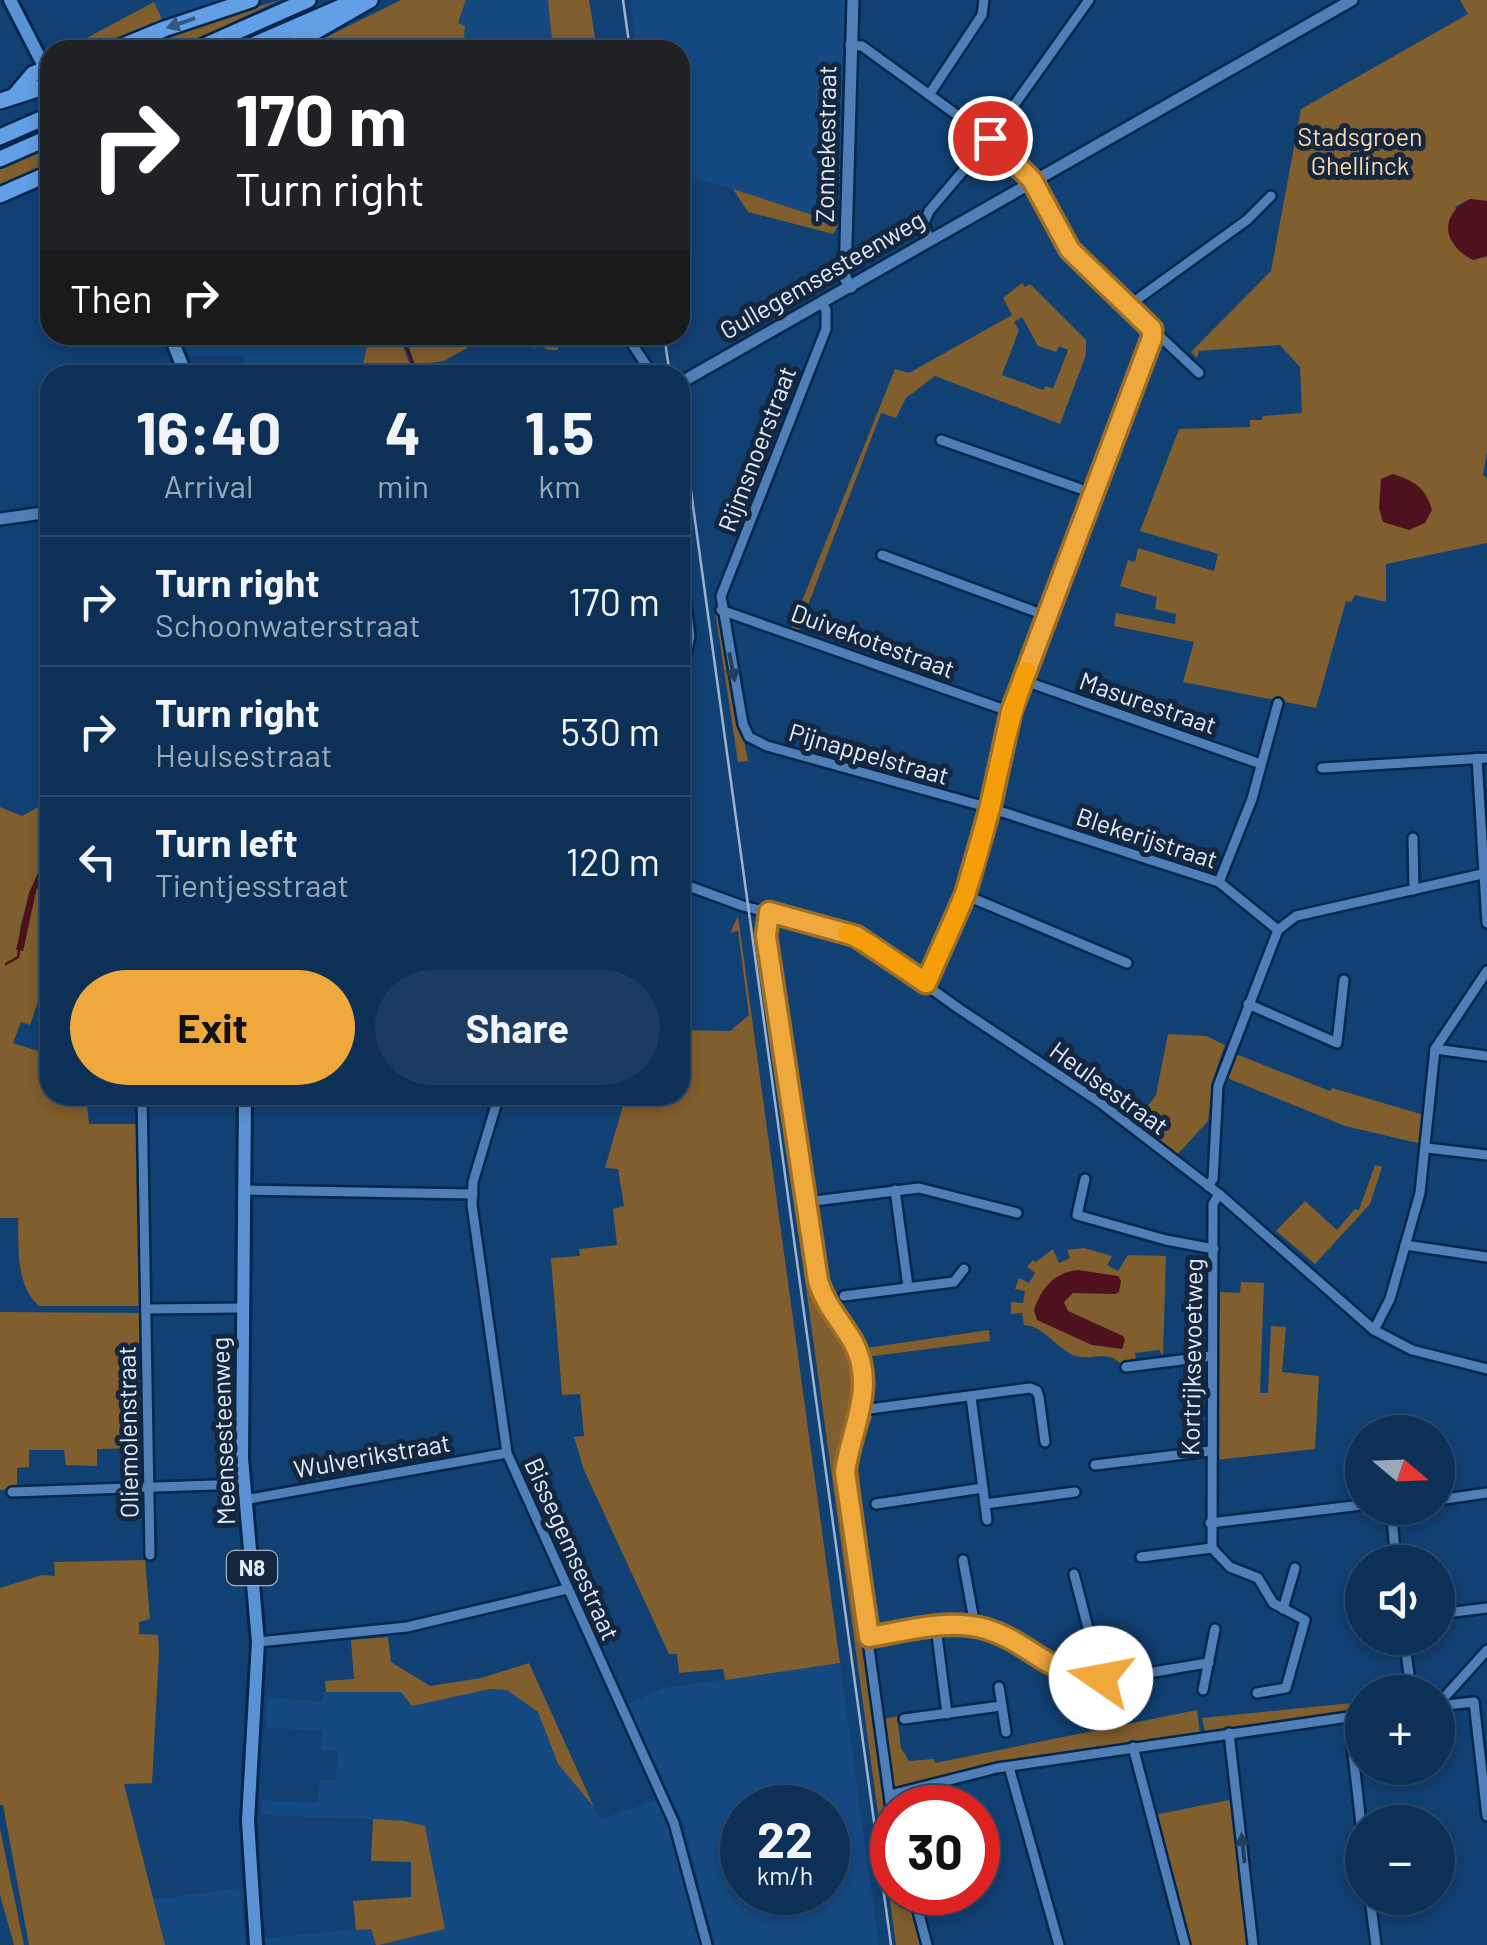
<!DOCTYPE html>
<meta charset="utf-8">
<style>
:root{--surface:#0d3056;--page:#1b3c60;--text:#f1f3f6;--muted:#9aa9b9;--line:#2d4b6c;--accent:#eea83c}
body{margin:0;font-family:Barlow,sans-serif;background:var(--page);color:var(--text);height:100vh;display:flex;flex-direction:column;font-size:38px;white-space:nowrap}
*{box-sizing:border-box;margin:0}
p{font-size:32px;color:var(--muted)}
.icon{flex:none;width:55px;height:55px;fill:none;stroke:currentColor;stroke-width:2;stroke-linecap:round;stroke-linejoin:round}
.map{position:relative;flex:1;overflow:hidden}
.sheet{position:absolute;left:40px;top:365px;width:650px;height:740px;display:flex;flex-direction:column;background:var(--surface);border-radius:30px;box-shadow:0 5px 15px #0003,0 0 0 2px var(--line)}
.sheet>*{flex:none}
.guide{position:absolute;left:40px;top:40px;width:650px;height:305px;border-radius:30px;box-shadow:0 5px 15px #0003,0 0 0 2px var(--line);background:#202124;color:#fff;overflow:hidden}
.needle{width:65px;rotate:109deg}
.buttons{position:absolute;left:1345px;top:1415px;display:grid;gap:20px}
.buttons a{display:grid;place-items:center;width:110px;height:110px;border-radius:50%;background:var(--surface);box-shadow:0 5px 15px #0003,0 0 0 2px var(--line);font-size:50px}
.speed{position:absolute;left:720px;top:1785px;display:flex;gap:20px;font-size:50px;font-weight:700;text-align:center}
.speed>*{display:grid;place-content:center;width:130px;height:130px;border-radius:50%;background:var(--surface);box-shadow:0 5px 15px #0003,0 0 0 2px var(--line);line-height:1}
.speed small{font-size:25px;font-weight:400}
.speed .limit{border:15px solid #d22;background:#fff;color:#111}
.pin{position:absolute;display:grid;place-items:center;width:85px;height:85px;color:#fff;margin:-42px;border:5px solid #fff;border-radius:50%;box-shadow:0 2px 10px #0007}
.me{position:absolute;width:110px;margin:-55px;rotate:282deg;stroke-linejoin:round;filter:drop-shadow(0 0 8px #0008)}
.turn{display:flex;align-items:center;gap:35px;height:210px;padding:0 30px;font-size:45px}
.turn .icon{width:130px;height:130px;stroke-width:2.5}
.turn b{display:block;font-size:70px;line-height:85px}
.then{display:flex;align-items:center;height:95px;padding:0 30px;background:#0003;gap:20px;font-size:38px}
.eta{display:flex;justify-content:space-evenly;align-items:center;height:170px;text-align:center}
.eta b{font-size:60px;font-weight:700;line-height:70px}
.action{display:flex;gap:20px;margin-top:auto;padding:20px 30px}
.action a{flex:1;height:115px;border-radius:60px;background:var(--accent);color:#111;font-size:40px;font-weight:700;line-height:115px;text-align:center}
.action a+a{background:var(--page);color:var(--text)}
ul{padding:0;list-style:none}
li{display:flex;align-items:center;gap:30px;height:130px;padding:0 30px;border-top:2px solid var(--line)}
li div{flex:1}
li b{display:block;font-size:38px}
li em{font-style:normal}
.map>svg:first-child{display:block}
.built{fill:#144982;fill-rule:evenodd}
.green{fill:#805e2d;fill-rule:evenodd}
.water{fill:#4e111d}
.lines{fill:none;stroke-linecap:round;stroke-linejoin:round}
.stream{stroke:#4e111d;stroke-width:2.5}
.street-casing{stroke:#03264c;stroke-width:14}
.secondary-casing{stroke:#03264c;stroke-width:16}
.primary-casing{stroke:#03264c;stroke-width:18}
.highway-casing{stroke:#03264c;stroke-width:20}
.street{stroke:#507fb7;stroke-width:9}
.secondary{stroke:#507fb7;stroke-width:11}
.primary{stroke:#5b92d3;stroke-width:12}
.highway{stroke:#639fe6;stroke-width:15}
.rail{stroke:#9db3cd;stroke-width:2.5}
.oneway{fill:#345782}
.oneway2{fill:#233d5d}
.route-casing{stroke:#9b6d27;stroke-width:25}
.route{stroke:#eea83c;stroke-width:18}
.slow{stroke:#f59e0b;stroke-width:18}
.labels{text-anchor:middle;stroke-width:10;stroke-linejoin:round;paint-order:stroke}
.shield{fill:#14273f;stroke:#a4b1c1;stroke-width:2.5}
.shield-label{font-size:22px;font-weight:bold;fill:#e2ecf9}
.park-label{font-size:25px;fill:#fcd8a9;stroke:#14273f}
.street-label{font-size:25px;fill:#e2ecf9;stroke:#14273f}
</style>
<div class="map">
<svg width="1487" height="1945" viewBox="0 0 1487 1945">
<rect width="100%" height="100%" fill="#114073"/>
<g class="built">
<path d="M153 0H225L163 21Z"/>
<path d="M466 0H548L553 50H463L465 27 458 24Z"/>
<path d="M630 0H849L841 221 826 219 680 173V50H637Z"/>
<path d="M179 335H370L360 375H331V367H311V375H245V356H189Z"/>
<path d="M840 1663 879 1945H715L683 1822 627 1704 663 1688ZM742 1808H828V1892H742Z"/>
<path d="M490 1689 507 1690 538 1712 558 1764 587 1796 601 1819 657 1800 676 1840 703 1945H379L445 1929 425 1826 404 1821 261 1815 262 1800 318 1803 320 1780H336L337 1751 321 1750 322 1731 266 1727 268 1698 322 1701 323 1692H401L412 1705Z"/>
<path d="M240 1888 245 1945H165L154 1899Z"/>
<path d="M371 1928 376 1945H266L265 1938Z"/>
</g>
<g class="green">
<path d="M280 0 174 50H137L193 26Z"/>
<path d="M401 0H466L458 23 465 26 463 50H300Z"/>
<path d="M548 0H589L597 50H553Z"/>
<path d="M1460 0H1487V201L1470 199 1455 207 1473 260 1487 256V452L1483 475 1487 478V543L1386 564V602L1355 595 1351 602 1346 601 1316 708 1183 682 1194 642 1114 626 1116 613 1175 624 1176 614 1155 609 1157 597 1120 586 1128 560 1135 562 1138 548 1214 571 1218 554 1140 531 1179 429 1250 427V420H1262L1263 416 1302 413 1300 367 1280 345 1199 351 1197 358 1191 352 1271 271 1301 109 1468 14Z"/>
<path d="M154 2 163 21 90 50H64Z"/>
<path d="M50 147V163L0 185V169Z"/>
<path d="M733 189 825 219 841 221 833 234 748 212Z"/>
<path d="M1022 283 1025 287 1030 284 1086 340V355L1060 424 935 376 906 398 896 418 881 413 797 634 790 631 895 369 909 373 1012 315 1003 298ZM1022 317 1038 346 1056 352 1059 346 1068 350 1053 389 1046 386 1043 390 1002 375 1019 330 1014 322Z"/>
<path d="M370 335H399L410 365C392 367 378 375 360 375Z"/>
<path d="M405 335H559L558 350H548L539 344 536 348 488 336 444 361 415 365Z"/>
<path d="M719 610 748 761 738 762 715 611Z"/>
<path d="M50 707V820L38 835 42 864 29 894 20 928 23 951 36 891 48 867 45 838 50 826V965L30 1025 21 1022 13 1043 50 1055V1095H86L89 1124H140L144 1306H39C15 1284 19 1248 18 1218H0V807L22 816 45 803C44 772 38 736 50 707Z"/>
<path d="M738 916 840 1663 725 1680 723 1669 679 1673 677 1654H669L584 1470 574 1437 584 1436 580 1394 562 1395 551 1258 580 1256 579 1249 617 1245 613 1209 624 1206 618 1169 605 1168 626 1095H680V1030L730 1031 749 1015 738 931 730 933Z"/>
<path d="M760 921 816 1296 847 1342 858 1394 856 1413 842 1453 841 1483 885 1804 892 1831V1892L909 1893 922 1945H896L756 922Z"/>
<path d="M1168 1034 1206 1036 1225 1045 1214 1076 1208 1121 1177 1155 1135 1123 1156 1095Z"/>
<path d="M1236 1054 1330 1091 1332 1088 1424 1115 1422 1144 1345 1126 1227 1078Z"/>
<path d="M1375 1165 1382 1167 1370 1204 1315 1264 1276 1231 1305 1201 1337 1230 1355 1209 1359 1210Z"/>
<path d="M1084 1248 1112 1256 1107 1265 1118 1271 1128 1255 1166 1256 1163 1356 1159 1350 1135 1353 1136 1361 1120 1363C1106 1349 1090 1362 1073 1355 1055 1347 1044 1326 1024 1325L1022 1313 1011 1314V1302L1023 1303 1025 1291 1015 1289 1019 1278 1029 1283 1035 1273 1027 1267 1033 1260 1036 1262 1053 1249 1059 1263 1070 1258 1067 1250Z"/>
<path d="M1241 1282 1264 1283 1260 1393H1268L1271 1326 1286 1327 1282 1372 1319 1376 1315 1449 1216 1460 1220 1292 1240 1293Z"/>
<path d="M0 1312 142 1313 146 1448 97 1449V1466L66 1465 64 1450H29V1467L17 1468V1489L0 1490Z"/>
<path d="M989 1330 990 1341 866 1357V1348Z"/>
<path d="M873 1415 857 1458 878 1629 871 1621 851 1467 864 1421Z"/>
<path d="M145 1560 150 1619 139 1622V1634L158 1635 159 1653 152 1783 124 1784 165 1945H29L3 1805H0V1588L42 1575 55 1576 54 1562Z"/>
<path d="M388 1637 391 1662 430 1686 481 1678 529 1663 594 1807 558 1764 538 1712 507 1690 490 1689 412 1706 401 1692H326L325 1681 354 1679 351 1640Z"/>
<path d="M1362 1702V1711L1352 1713 1205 1731 1202 1718Z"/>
<path d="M1197 1710 1200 1733 1002 1762 898 1788 893 1784 884 1719 897 1716 901 1748 909 1761 934 1759 935 1763Z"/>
<path d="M1234 1799 1251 1945H1189L1154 1815Z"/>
<path d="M373 1819 405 1821 425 1826 445 1929 379 1945H376L371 1929 356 1930 353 1901 411 1897V1862L371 1861Z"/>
<path d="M0 1829 24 1945H14L0 1895Z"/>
</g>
<g class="water">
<path d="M1470 199 1487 201V256L1473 260C1443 245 1438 215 1470 199Z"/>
<path d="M1393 474C1414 481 1425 487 1432 510L1425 523 1409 530 1383 522 1379 509 1381 479Z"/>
<path d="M50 820 45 838 48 867 36 891 23 951 16 950 29 893 42 864 38 835Z"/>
<path d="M1078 1270 1118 1276 1121 1281 1119 1292 1115 1294 1073 1293 1064 1302 1068 1311 1123 1336 1125 1340 1122 1349 1092 1345 1037 1320 1034 1310C1041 1289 1054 1272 1078 1270Z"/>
</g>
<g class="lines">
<g class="stream">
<path d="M402 335 413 364 411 375"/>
<path d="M6 964 18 957 19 951"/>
</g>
<g class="street-casing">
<g id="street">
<path d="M850 45 862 46 990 139 1032 181 1069 251 1199 373"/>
<path d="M929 95 982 15 984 0"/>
<path d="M929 239 924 223 929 211 990 139 1089 0"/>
<path d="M822 303 826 310V329L721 596 743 724 749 737 767 746 990 808 1219 882 1278 930"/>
<path d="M1128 306 1247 220 1271 196"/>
<path d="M626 335 653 375"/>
<path d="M941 440 1092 493"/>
<path d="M882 555 1047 616"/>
<path d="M680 556 690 636 680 682"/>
<path d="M721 610 1011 712"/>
<path d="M1022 680 1261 764"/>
<path d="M1477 758 1487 923"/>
<path d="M1322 768 1487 758"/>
<path d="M1413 838 1414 890"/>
<path d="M1219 882 1252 799 1278 703"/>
<path d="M680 883 743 906 843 931 869 944 958 1008 1098 1101 1219 1194 1374 1330 1412 1350 1487 1369"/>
<path d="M965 895 1127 963"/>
<path d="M769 913 766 936 818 1281C825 1305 841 1321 853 1342 876 1387 851 1428 845 1472L892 1816"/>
<path d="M926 983 965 895 990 808 1011 712 1148 351 1152 329"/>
<path d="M1248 1004 1337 1043 1344 980"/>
<path d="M1435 1049 1487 1056"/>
<path d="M142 1095 150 1555"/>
<path d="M499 1095 473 1182 472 1205 507 1453 674 1823 707 1945"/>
<path d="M1427 1148 1487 1155"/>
<path d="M1085 1179 1077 1215 1166 1240 1214 1249"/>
<path d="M1208 1186 1213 1179 1218 1086 1278 930 1296 916 1482 874"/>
<path d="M244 1190 473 1194"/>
<path d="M895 1190 908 1287"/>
<path d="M1219 1194 1213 1204 1212 1548 1230 1567 1258 1578 1273 1603 1305 1620 1286 1688 1257 1693"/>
<path d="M806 1202 919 1188 1017 1213"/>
<path d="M1405 1245 1487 1257"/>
<path d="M844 1296 954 1282 964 1269"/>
<path d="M146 1309 242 1308"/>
<path d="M1374 1330 1390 1299 1420 1193 1435 1049 1487 971"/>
<path d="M1126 1367 1212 1356"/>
<path d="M971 1397 987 1520"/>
<path d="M862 1410 1030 1388 1037 1391 1039 1397 1045 1442"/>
<path d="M1095 1465 1210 1451"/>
<path d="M12 1492 243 1484"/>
<path d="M244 1500 507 1453"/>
<path d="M1438 1500 1487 1493"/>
<path d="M876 1504 983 1488"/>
<path d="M985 1504 1075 1492"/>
<path d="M1391 1508 1396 1562"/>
<path d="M1210 1523 1362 1505"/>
<path d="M1141 1557 1212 1548"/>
<path d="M963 1560 975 1626"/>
<path d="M1074 1574 1101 1678"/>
<path d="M1283 1609 1295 1568"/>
<path d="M1438 1614 1487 1608"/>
<path d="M936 1627 947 1714"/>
<path d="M869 1637C910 1631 958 1614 997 1633 1026 1646 1047 1670 1079 1676 1117 1682 1170 1668 1209 1663"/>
<path d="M1404 1638 1409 1674"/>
<path d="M258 1642 407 1627 567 1589"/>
<path d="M999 1687 1006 1732"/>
<path d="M1203 1690 1215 1629"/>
<path d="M1443 1705 1442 1700 1487 1650"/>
<path d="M1438 1706 1474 1702 1487 1816"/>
<path d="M1349 1718 1362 1833"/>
<path d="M904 1719 1001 1706"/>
<path d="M1229 1733 1253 1945"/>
<path d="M1133 1747 1185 1945"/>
<path d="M1009 1767 1059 1945"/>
<path d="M890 1795 997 1768 1362 1715"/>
<path d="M913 1892 927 1945"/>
<path d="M1370 1898 1376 1945"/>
</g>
</g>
<g class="secondary-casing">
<g id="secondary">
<path d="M851 287 845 278 853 0"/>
<path d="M680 383 1352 0"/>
<path d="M0 519 50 512"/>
</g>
</g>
<g class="primary-casing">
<g id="primary">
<path d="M10 0 50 78"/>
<path d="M170 335 186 375"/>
<path d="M245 1095 242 1458 258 1642 248 1821 256 1945"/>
</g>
</g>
<g class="highway-casing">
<g id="highway">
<path d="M113 50 164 29 251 0"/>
<path d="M195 50 308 0"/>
<path d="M242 50 357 0"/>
<path d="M283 50 370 0"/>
<path d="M16 94 33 74 50 67"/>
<path d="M0 101 50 85"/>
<path d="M0 137 50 115"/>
<path d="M0 159 50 137"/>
<path d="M0 195 50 173"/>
</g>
</g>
<use href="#street" class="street"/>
<use href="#secondary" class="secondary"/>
<use href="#primary" class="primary"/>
<use href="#highway" class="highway"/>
<g class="rail">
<path d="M623 0 630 50"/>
<path d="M664 335 670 375"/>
<path d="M680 411 891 1945"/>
</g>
</g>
<defs><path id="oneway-solid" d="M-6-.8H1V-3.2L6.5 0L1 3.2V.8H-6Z" transform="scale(2.5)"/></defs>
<use class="oneway" href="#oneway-solid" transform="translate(181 23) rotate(161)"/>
<g class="oneway2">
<use href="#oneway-solid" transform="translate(732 667) rotate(79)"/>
<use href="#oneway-solid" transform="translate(1243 1848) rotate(-96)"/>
</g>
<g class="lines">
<g class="route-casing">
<path id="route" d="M990 138 1032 180 1070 250 1152 329V338L1011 712 990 808 965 895 926 983 856 936 769 912 766 936 818 1281C825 1305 841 1321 853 1342 877 1387 851 1428 845 1472L869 1637C907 1631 948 1618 986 1629 1032 1643 1046 1675 1101 1678"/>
</g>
<use href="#route" class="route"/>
<path class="slow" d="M847 933 869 944 926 983C945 940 966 898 978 853 995 792 1004 731 1026 671"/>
</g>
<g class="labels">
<rect class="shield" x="227" y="1551" width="50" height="34" rx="8"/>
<g class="shield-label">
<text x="252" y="1576">N8</text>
</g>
<g class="park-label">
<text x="1360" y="146">Stadsgroen<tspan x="1360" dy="29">Ghellinck</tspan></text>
</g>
<g class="street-label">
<text transform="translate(826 144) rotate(-89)" y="9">Zonnekestraat</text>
<text transform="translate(822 275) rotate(-30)" y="9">Gullegemsesteenweg</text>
<text transform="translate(757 449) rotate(-69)" y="9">Rijmsnoerstraat</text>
<text transform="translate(873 641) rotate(20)" y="9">Duivekotestraat</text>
<text transform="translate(1148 703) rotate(19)" y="9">Masurestraat</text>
<text transform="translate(869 754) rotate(16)" y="9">Pijnappelstraat</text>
<text transform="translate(1147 838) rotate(18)" y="9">Blekerijstraat</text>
<text transform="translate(1109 1088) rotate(36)" y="9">Heulsestraat</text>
<text transform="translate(1192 1357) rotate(-89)" y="9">Kortrijksevoetweg</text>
<text transform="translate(223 1431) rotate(-92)" y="9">Meensesteenweg</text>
<text transform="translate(128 1432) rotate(-91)" y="9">Oliemolenstraat</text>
<text transform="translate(372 1456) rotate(-10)" y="9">Wulverikstraat</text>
<text transform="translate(572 1549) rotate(66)" y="9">Bissegemsestraat</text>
</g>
</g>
</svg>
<div class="buttons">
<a><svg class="needle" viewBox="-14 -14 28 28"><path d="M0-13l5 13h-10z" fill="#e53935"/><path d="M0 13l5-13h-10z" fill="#9aa9b9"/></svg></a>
<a><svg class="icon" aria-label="sound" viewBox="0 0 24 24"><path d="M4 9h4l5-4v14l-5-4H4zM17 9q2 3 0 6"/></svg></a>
<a>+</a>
<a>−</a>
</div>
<div class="speed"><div>22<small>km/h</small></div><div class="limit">30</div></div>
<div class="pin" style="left:990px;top:138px;background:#d93025"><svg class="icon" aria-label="arrive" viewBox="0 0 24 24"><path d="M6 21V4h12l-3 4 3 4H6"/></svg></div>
<svg class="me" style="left:1101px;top:1678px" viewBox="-20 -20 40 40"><circle r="19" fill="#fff"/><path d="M0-13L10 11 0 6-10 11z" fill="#eea83c"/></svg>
<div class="guide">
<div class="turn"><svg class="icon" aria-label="right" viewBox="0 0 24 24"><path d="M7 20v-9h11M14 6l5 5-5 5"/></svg><div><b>170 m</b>Turn right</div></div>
<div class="then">Then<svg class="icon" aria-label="right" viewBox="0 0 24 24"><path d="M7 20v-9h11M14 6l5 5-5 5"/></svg></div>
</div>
<section class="sheet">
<div class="eta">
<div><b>16:40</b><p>Arrival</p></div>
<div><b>4</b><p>min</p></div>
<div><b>1.5</b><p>km</p></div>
</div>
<ul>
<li><svg class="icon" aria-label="right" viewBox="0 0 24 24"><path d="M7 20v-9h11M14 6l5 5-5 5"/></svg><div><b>Turn right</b><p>Schoonwaterstraat</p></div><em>170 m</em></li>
<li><svg class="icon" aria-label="right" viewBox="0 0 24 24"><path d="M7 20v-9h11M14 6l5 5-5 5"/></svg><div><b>Turn right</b><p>Heulsestraat</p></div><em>530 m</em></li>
<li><svg class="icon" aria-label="left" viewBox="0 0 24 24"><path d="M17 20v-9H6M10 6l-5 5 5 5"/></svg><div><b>Turn left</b><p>Tientjesstraat</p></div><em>120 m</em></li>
</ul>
<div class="action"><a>Exit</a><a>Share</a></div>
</section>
</div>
